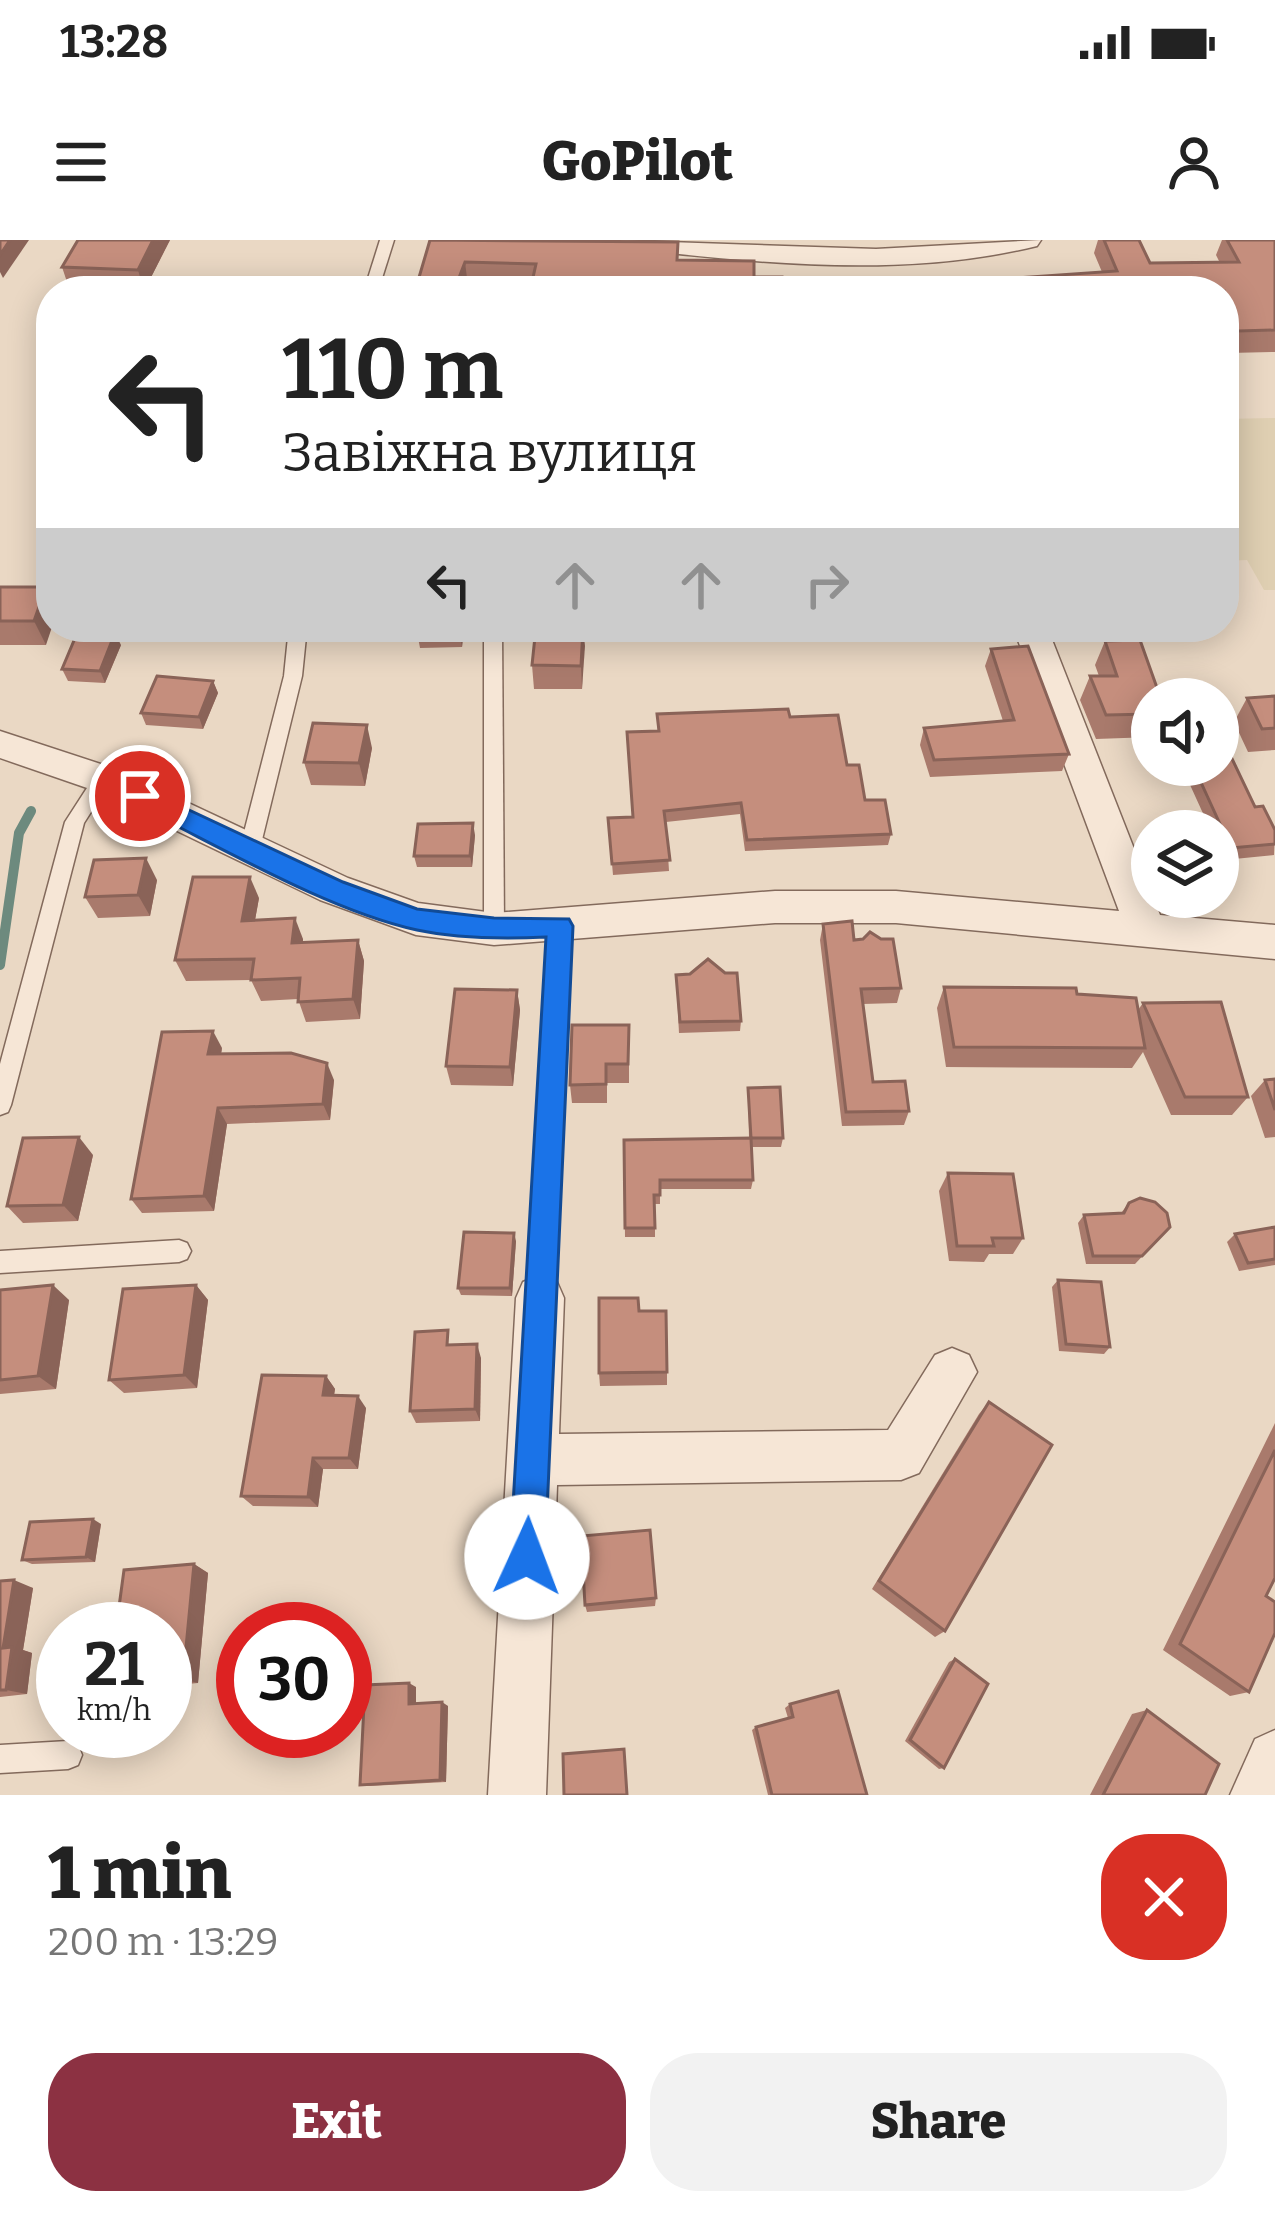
<!DOCTYPE html>
<meta charset="utf-8">
<style>
:root{--surface:#fff;--page:#f2f2f2;--text:#222;--muted:#767676;--accent:#8c3142}
body{margin:0;font-family:Bitter,serif;background:var(--page);color:var(--text);height:100vh;display:flex;flex-direction:column;font-size:45px;white-space:nowrap}
*{box-sizing:border-box;margin:0}
p{font-size:39px;color:var(--muted)}
.icon{flex:none;width:66px;height:66px;fill:none;stroke:currentColor;stroke-width:2;stroke-linecap:round;stroke-linejoin:round}
.map{position:relative;height:1555px;overflow:hidden}
.side{display:flex;flex-direction:column;background:var(--surface);flex:1}
.side>*{flex:none}
.banner{position:absolute;left:36px;top:36px;width:1203px;height:366px;border-radius:48px;box-shadow:0 6px 30px #0003;background:#fff;color:var(--text);overflow:hidden}
.controls{position:absolute;left:1131px;top:438px;display:grid;gap:24px}
.controls a{display:grid;place-items:center;width:108px;height:108px;border-radius:50%;background:var(--surface);box-shadow:0 6px 30px #0003;font-size:60px}
.speed{position:absolute;left:36px;top:1362px;display:flex;gap:24px;font-size:60px;font-weight:700;text-align:center}
.speed>*{display:grid;place-content:center;width:156px;height:156px;border-radius:50%;background:var(--surface);box-shadow:0 6px 30px #0003;line-height:1}
.speed small{font-size:30px;font-weight:400}
.speed .limit{border:18px solid #d22;background:#fff;color:#111}
.pin{position:absolute;display:grid;place-items:center;width:102px;height:102px;color:#fff;margin:-51px;border:6px solid #fff;border-radius:50%;box-shadow:0 3px 12px #0007}
.me{position:absolute;width:132px;margin:-66px;rotate:2deg;stroke-linejoin:round;filter:drop-shadow(0 0 9px #0008)}
.turn{display:flex;align-items:center;gap:42px;height:252px;padding:0 48px;font-size:54px}
.turn .icon{width:156px;height:156px;stroke-width:2.5}
.turn b{display:block;font-size:84px;line-height:102px}
.lanes{display:flex;align-items:center;height:114px;padding:0 48px;background:#0003;justify-content:center;gap:60px;direction:ltr}
.lanes .off{opacity:.35}
.round{display:grid;place-items:center;flex:none;width:126px;height:126px;border-radius:48px;background:var(--page)}
.headline{display:flex;align-items:center;justify-content:space-between;height:204px;padding:0 48px}
h1{font-size:72px;font-weight:800;line-height:90px}
.primary-button{display:flex;gap:24px;margin-top:auto;padding:24px 48px}
.primary-button a{flex:1;height:138px;border-radius:48px;background:var(--accent);color:#fff;font-size:48px;font-weight:800;line-height:138px;text-align:center}
.primary-button a+a{background:var(--page);color:var(--text)}
.status{display:flex;justify-content:space-between;align-items:center;height:84px;padding:0 60px;background:var(--surface);direction:ltr}
.status svg{height:33px;fill:currentColor}
header{display:flex;justify-content:space-between;align-items:center;height:156px;padding:0 48px;background:var(--surface);font-size:54px;font-weight:800}
.map>svg:first-child{display:block}
.farmland{fill:#dfcfb2}
.lines{fill:none;stroke-linecap:round;stroke-linejoin:round}
.stream{stroke:#6d8a7e;stroke-width:10}
.lane-casing{stroke:#836a5c;stroke-width:3}
.street-casing{stroke:#836a5c;stroke-width:3}
.lane{fill:#f6e6d6;fill-rule:evenodd}
.street{fill:#f6e6d6;fill-rule:evenodd}
.wall{fill:#a97a6c}
.shaded-wall{fill:#8a6358}
.building{fill:#c58e7d;stroke:#8a6358;stroke-width:3}
.route{fill:#1a73e8;stroke:#114b97;stroke-width:3}
</style>
<div class="status"><b>13:28</b><svg viewBox="0 0 49 12"><path d="M0 12V9h3v3zM5 12V6h3v6zM10 12V3h3v9zM15 12V0h3v12zM26 1h20v11H26zM47 4h2v5h-2z"/></svg></div>
<header><svg class="icon" aria-label="menu" viewBox="0 0 24 24"><path d="M4 6h16M4 12h16M4 18h16"/></svg>GoPilot<svg class="icon" aria-label="person" viewBox="0 0 24 24"><circle cx="12" cy="8" r="4"/><path d="M4 21q1-7 8-7t8 7"/></svg></header>
<div class="map">
<svg width="1275" height="1555" viewBox="0 0 1275 1555">
<rect width="100%" height="100%" fill="#ead8c4"/>
<path class="farmland" d="M1275 178V350H1264L1247 320 1224 321V179Z"/>
<g class="lines">
<path class="stream" d="M0 725 19 593 31 571"/>
<g class="lane-casing">
<g id="lane">
<path d="M380 0H394L378 51H364Z"/>
<path d="M289 387H307L302 436 260 608 250 616 240 608 284 436Z"/>
<path d="M484 387H502L504 689 494 697 484 689Z"/>
<path d="M103 532 112 539 84 583 11 865 8 872 0 875V824L65 582 96 534Z"/>
<path d="M559 678 569 686 552 1058 548 1066 540 1069 532 1066 528 1058 549 686Z"/>
<path d="M179 1000 187 1003 191 1011 187 1019 179 1022 0 1033V1011Z"/>
<path d="M68 1501 78 1505 82 1515 78 1525 68 1529 0 1533V1505Z"/>
</g>
</g>
<g class="street-casing">
<g id="street">
<path d="M610 0 876 9 1041 0 1037 6C903 39 759 23 623 8Z"/>
<path d="M1013 387H1047L1160 675 1275 685V719L896 683H775L494 705 416 695 320 660 90 549 0 518V491L116 529 348 638 418 663 494 673 775 651H896L1119 671Z"/>
<path d="M540 1035 557 1042 564 1058 559 1194 888 1190 935 1115 952 1108 969 1115 977 1132 919 1233 901 1240 557 1245 546 1555H488L516 1058 523 1042Z"/>
<path d="M1275 1490V1555H1230L1255 1499Z"/>
</g>
</g>
<use href="#lane" class="lane"/>
<use href="#street" class="street"/>
</g>
<g class="wall">
<path d="M170 0 144 51 69 48 62 27Z"/>
<path d="M430 0H622L531 48 468 46Z"/>
<path d="M1098 0H1139L1150 23H1220L1216 15 1222 0H1275V112L1229 113 1224 106V51H957L959 42 1102 32 1094 13Z"/>
<rect x="0" y="347" width="46" height="58"/>
<path d="M339 387H415V390H340Z"/>
<path d="M416 387H464L462 407 420 408Z"/>
<path d="M584 387 582 449H534L532 425Z"/>
<path d="M1105 401 1152 459V497L1096 499 1080 460 1090 436H1099L1095 425Z"/>
<path d="M121 405 105 443 68 441 62 429Z"/>
<path d="M991 409 1069 514 1062 531 930 537 920 505 924 488 1003 481 985 426Z"/>
<path d="M213 441 218 453 203 489 146 485 141 473Z"/>
<path d="M1275 456V510L1248 512 1234 482 1247 458Z"/>
<path d="M657 474 790 477 847 525 865 560 891 594 888 605 745 611 740 574 666 582 669 631 613 635 608 578 632 577 658 491Z"/>
<path d="M372 508 365 546 311 545 304 522Z"/>
<path d="M1181 525H1218L1275 590 1274 615 1224 620 1218 605V591H1211Z"/>
<path d="M1151 589 1152 591V642L1140 611Z"/>
<path d="M475 595 472 627H417L414 616Z"/>
<path d="M157 640 150 676 98 678 85 657Z"/>
<path d="M1158 657H1210L1159 661Z"/>
<path d="M259 658 255 680 303 699V703L358 700 364 721 360 779 306 782 298 759 261 761 251 740 186 741 175 720Z"/>
<path d="M823 684 854 700 901 748 897 763 863 764 873 842 909 871 904 885 842 886 820 700Z"/>
<path d="M676 735 741 781 740 791 679 793Z"/>
<path d="M944 747 1077 754 1138 770 1143 763 1248 857 1232 875H1171L1143 812 1132 828 946 827 937 768Z"/>
<path d="M517 750 520 770 513 846 451 845 446 826Z"/>
<path d="M629 785V843H607V863H572L570 845Z"/>
<path d="M222 808 221 814 334 840 330 880 227 884 214 971 142 973 131 959Z"/>
<path d="M1275 839V897L1265 898 1251 856 1265 840Z"/>
<path d="M748 848 783 898 781 907H751L753 940 751 949H660V964H655V997H625L624 900 749 898Z"/>
<path d="M93 915 78 981 23 983 7 966Z"/>
<path d="M948 933 1023 998 1013 1014H989L984 1022 949 1021 939 951Z"/>
<path d="M1129 963 1170 987 1135 1024H1086L1078 983 1084 975 1121 973Z"/>
<path d="M1275 987V1025L1239 1031 1227 1002 1235 994Z"/>
<path d="M516 1001 512 1056 461 1055 458 1048Z"/>
<path d="M1058 1040 1110 1107 1104 1114 1059 1111 1052 1047Z"/>
<path d="M196 1045 208 1060 197 1148 124 1153 109 1140Z"/>
<path d="M0 1050 69 1060 56 1149 0 1154Z"/>
<path d="M639 1071 667 1132V1145L600 1146 599 1133Z"/>
<path d="M453 1105 481 1118 480 1181 416 1183 410 1171Z"/>
<path d="M326 1136 335 1149 334 1155 366 1168 358 1229H323L318 1267 253 1266 241 1256Z"/>
<path d="M989 1162 945 1391 935 1397 872 1349 979 1174Z"/>
<path d="M1275 1183V1338L1266 1356 1249 1452 1230 1456 1163 1410Z"/>
<path d="M101 1284 95 1322 32 1324 22 1320Z"/>
<path d="M194 1324 208 1333 198 1443 165 1446V1389Z"/>
<path d="M0 1341 33 1348 23 1410 32 1413 27 1454 0 1457Z"/>
<path d="M656 1358 655 1366 587 1372 585 1365Z"/>
<path d="M955 1419 944 1528 939 1529 905 1501 949 1422Z"/>
<path d="M416 1447V1463L448 1466 446 1542 370 1546 360 1545Z"/>
<path d="M790 1464 867 1555H768L752 1490 756 1487 788 1478 785 1468Z"/>
<path d="M1147 1470 1205 1555H1090L1132 1474Z"/>
</g>
<g class="shaded-wall">
<path d="M10 0H29L3 38 0 32V15Z"/>
<path d="M153 0H170L144 51 138 30Z"/>
<path d="M465 22 468 46 466 51H454Z"/>
<path d="M46 347 51 357 52 387 46 405 34 381Z"/>
<path d="M459 387H464L462 407Z"/>
<path d="M583 387 585 406 582 449 581 426Z"/>
<path d="M115 393 121 405 105 443 100 431Z"/>
<path d="M213 441 218 453 203 489 199 477Z"/>
<path d="M367 485 372 508 365 546 359 523Z"/>
<path d="M473 583 475 595 472 627 470 616Z"/>
<path d="M146 618 157 640 150 676 138 655Z"/>
<path d="M250 637 259 658 251 702 242 681Z"/>
<path d="M295 678 303 699 301 724 292 703Z"/>
<path d="M358 700 364 721 360 779 353 759Z"/>
<path d="M517 750 520 770 513 846 510 827Z"/>
<path d="M213 791 222 808 218 831 208 814Z"/>
<path d="M327 823 334 840 330 880 323 864Z"/>
<path d="M218 868 227 884 214 971 204 956Z"/>
<path d="M79 897 93 915 78 981 63 965Z"/>
<path d="M514 993 516 1001 512 1056 510 1048Z"/>
<path d="M53 1045 69 1060 56 1149 38 1136Z"/>
<path d="M196 1045 208 1060 197 1148 184 1135Z"/>
<path d="M477 1104 481 1118 480 1181 475 1169Z"/>
<path d="M326 1136 335 1149 332 1168 323 1155Z"/>
<path d="M358 1156 366 1168 358 1229 349 1218Z"/>
<path d="M313 1218 323 1229 318 1267 308 1257Z"/>
<path d="M93 1279 101 1284 95 1322 86 1317Z"/>
<path d="M194 1324 208 1333 198 1443 183 1439Z"/>
<path d="M14 1340 33 1348 23 1410 32 1413 27 1454 6 1450 3 1408Z"/>
<path d="M409 1443 416 1447V1468L409 1464Z"/>
<path d="M442 1462 448 1466 446 1542 440 1540Z"/>
</g>
<g class="building">
<path d="M0 0H10L0 15Z"/>
<path d="M78 0H153L138 30 62 27Z"/>
<path d="M430 0 678 2 677 20 754 21V37H782V43L829 44 830 51H530L536 24 465 22 454 51H415Z"/>
<path d="M1104 0H1139L1150 23 1239 22 1227 0H1275V90L1238 91 1234 84 1224 85V51H962L959 42 1117 31Z"/>
<path d="M0 347H46L34 381H0Z"/>
<path d="M536 387H583L581 426 532 425Z"/>
<path d="M78 391 115 393 100 431 62 429Z"/>
<path d="M1140 400 1161 459H1152V474L1106 475 1090 436H1117L1105 401Z"/>
<path d="M1028 406 1069 514 934 520 924 488 1014 480 991 409Z"/>
<path d="M157 436 213 441 199 477 141 473Z"/>
<path d="M1275 456V488L1262 489 1247 458Z"/>
<path d="M788 469 790 477 838 475 847 525H859L865 560H885L891 594 747 600 741 563 664 571 670 620 612 624 608 578 633 577 627 492 659 491 657 474Z"/>
<path d="M313 483 367 485 359 523 304 522Z"/>
<path d="M1225 504 1255 567 1263 566 1275 590V604L1231 608 1193 525H1218V505Z"/>
<path d="M473 583 470 616H414L418 584Z"/>
<path d="M1203 586 1205 591H1152L1151 589Z"/>
<path d="M146 618 138 655 85 657 94 620Z"/>
<path d="M193 637H250L242 681 295 678 292 703 358 700 353 759 298 762 300 738 251 740 254 719 175 720Z"/>
<path d="M852 681 854 700 863 699 870 692 881 699H893L901 748 861 749 873 842 905 841 909 871 846 872 823 684Z"/>
<path d="M708 719 725 733H737L741 781 680 782 676 735 690 734Z"/>
<path d="M944 747 1076 748 1077 754 1136 758 1145 808 954 807Z"/>
<path d="M455 749 517 750 510 827 446 826Z"/>
<path d="M1221 762 1248 857H1185L1143 763Z"/>
<path d="M572 785H629L628 824H606V844L570 845Z"/>
<path d="M213 791 208 814 291 813 327 823 323 864 218 868 204 956 131 959 162 792Z"/>
<path d="M1275 839V870L1265 840Z"/>
<path d="M780 847 783 898H751L748 848Z"/>
<path d="M79 897 63 965 7 966 23 898Z"/>
<path d="M751 898 753 940H660V955H654L655 988H625L624 900Z"/>
<path d="M948 933 1013 934 1023 998H992L994 1006H957Z"/>
<path d="M1140 958 1155 962 1167 973 1170 987 1142 1016H1093L1084 975 1124 973 1129 963Z"/>
<path d="M1275 987V1019L1248 1023 1235 994Z"/>
<path d="M464 992 514 993 510 1048H458Z"/>
<path d="M1058 1040 1101 1042 1110 1107 1066 1104Z"/>
<path d="M53 1045 38 1136 0 1140V1050Z"/>
<path d="M196 1045 184 1135 109 1140 123 1049Z"/>
<path d="M599 1058H638L639 1071H666L667 1132 599 1133Z"/>
<path d="M448 1090 447 1105 477 1104 475 1169 410 1171 415 1092Z"/>
<path d="M262 1135 326 1136 323 1155 358 1156 349 1218H313L308 1257 241 1256Z"/>
<path d="M989 1162 1052 1205 945 1391 879 1341Z"/>
<path d="M1275 1210V1338L1266 1356 1275 1362V1393L1249 1452 1180 1404Z"/>
<path d="M93 1279 86 1317 22 1320 30 1282Z"/>
<path d="M650 1290 656 1358 585 1365 581 1296Z"/>
<path d="M194 1324 183 1439 165 1440V1389H116L124 1330Z"/>
<path d="M14 1340 3 1408 12 1407 6 1450H0V1341Z"/>
<path d="M955 1419 988 1444 944 1528 910 1500Z"/>
<path d="M409 1443V1464L442 1462 440 1540 360 1545 365 1445Z"/>
<path d="M838 1451 867 1555H772L756 1487 793 1477 790 1464Z"/>
<path d="M1147 1470 1219 1524 1205 1555H1103Z"/>
<path d="M624 1509 627 1555H564L563 1514Z"/>
</g>
<path class="route" d="M140 547 343 642 417 669 494 678 569 679 573 686 545 1317 540 1329 527 1335 515 1329 510 1317 546 697C503 699 459 699 417 690 326 670 216 604 131 563V550Z"/>
</svg>
<div class="controls">
<a><svg class="icon" aria-label="sound" viewBox="0 0 24 24"><path d="M4 9h4l5-4v14l-5-4H4zM17 9q2 3 0 6"/></svg></a>
<a><svg class="icon" aria-label="layers" viewBox="0 0 24 24"><path d="M12 4l9 5-9 5-9-5zM3 14l9 5 9-5"/></svg></a>
</div>
<div class="speed"><div>21<small>km/h</small></div><div class="limit">30</div></div>
<div class="pin" style="left:140px;top:556px;background:#d93025"><svg class="icon" aria-label="arrive" viewBox="0 0 24 24"><path d="M6 21V4h12l-3 4 3 4H6"/></svg></div>
<svg class="me" style="left:527px;top:1317px" viewBox="-20 -20 40 40"><circle r="19" fill="#fff"/><path d="M0-13L10 11 0 6-10 11z" fill="#1a73e8"/></svg>
<div class="banner">
<div class="turn"><svg class="icon" aria-label="left" viewBox="0 0 24 24"><path d="M17 20v-9H6M10 6l-5 5 5 5"/></svg><div><b>110 m</b>Завіжна вулиця</div></div>
<div class="lanes"><svg class="icon" aria-label="left" viewBox="0 0 24 24"><path d="M17 20v-9H6M10 6l-5 5 5 5"/></svg><svg class="icon off" aria-label="ahead" viewBox="0 0 24 24"><path d="M12 20V5M6 11l6-6 6 6"/></svg><svg class="icon off" aria-label="ahead" viewBox="0 0 24 24"><path d="M12 20V5M6 11l6-6 6 6"/></svg><svg class="icon off" aria-label="right" viewBox="0 0 24 24"><path d="M7 20v-9h11M14 6l5 5-5 5"/></svg></div>
</div>
</div>
<section class="side">
<div class="headline"><div><h1>1 min</h1><p>200 m · 13:29</p></div><a class="round" style="background:#d93025;color:#fff"><svg class="icon" aria-label="close" viewBox="0 0 24 24"><path d="M6 6l12 12M18 6L6 18"/></svg></a></div>
<div class="primary-button"><a>Exit</a><a>Share</a></div>
</section>
